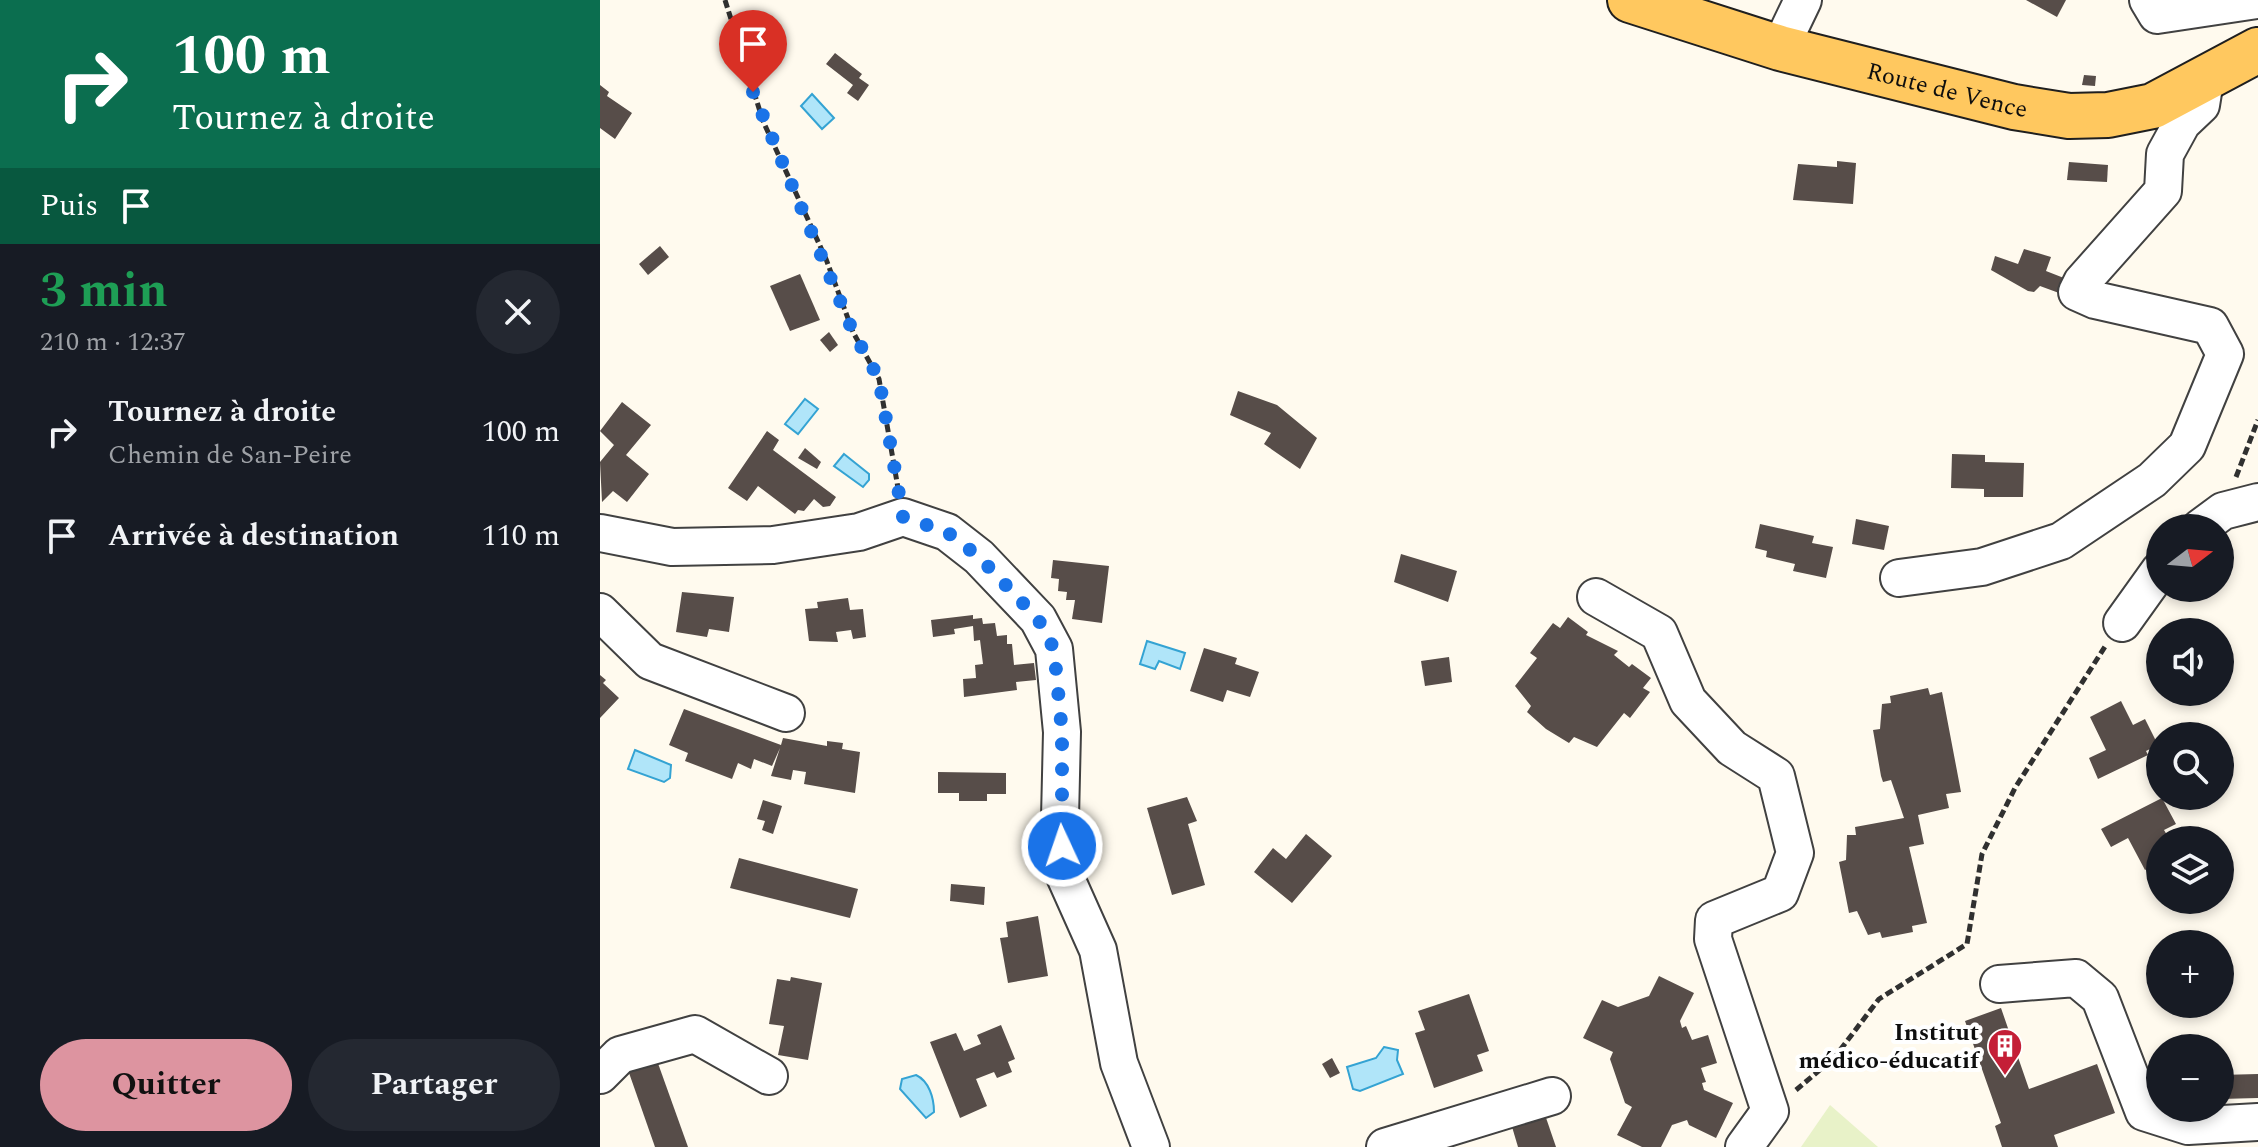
<!DOCTYPE html>
<html lang="fr">
<meta charset="utf-8">
<style>
:root{--surface:#171b24;--page:#242831;--text:#f1f3f6;--muted:#9ea1a6;--accent:#dd94a0}
body{margin:0;font-family:Spectral,serif;background:var(--page);color:var(--text);height:100vh;display:flex;flex-direction:column;font-size:30px;white-space:nowrap}
*{box-sizing:border-box;margin:0}
p{font-size:26px;color:var(--muted)}
.icon{flex:none;width:44px;height:44px;fill:none;stroke:currentColor;stroke-width:2;stroke-linecap:round;stroke-linejoin:round}
.map{position:relative;flex:1;overflow:hidden}
.side{display:flex;flex-direction:column;background:var(--surface);width:600px}
.side>*{flex:none}
.banner{background:#0b6e4f;color:#fff;overflow:hidden}
.needle{width:52px;rotate:74deg}
.tools{position:absolute;left:1546px;top:514px;display:grid;gap:16px}
.tools a{display:grid;place-items:center;width:88px;height:88px;border-radius:50%;background:var(--surface);box-shadow:0 4px 12px #0003;font-size:40px}
.pin{position:absolute;display:grid;place-items:center;width:68px;height:68px;color:#fff;margin:-82px -34px;border-radius:50% 50% 50% 0;rotate:-45deg;box-shadow:0 0 8px #0007}
.pin .icon{rotate:45deg}
.me{position:absolute;width:88px;margin:-44px;rotate:357deg;stroke-linejoin:round;filter:drop-shadow(0 0 6px #0008)}
.turn{display:flex;align-items:center;gap:28px;height:168px;padding:0 40px;font-size:36px}
.turn .icon{width:104px;height:104px;stroke-width:2.5}
.turn b{display:block;font-size:56px;line-height:68px}
.then{display:flex;align-items:center;height:76px;padding:0 40px;background:#0003;gap:16px;font-size:30px}
.round{display:grid;place-items:center;flex:none;width:84px;height:84px;border-radius:42px;background:var(--page)}
.summary{display:flex;align-items:center;justify-content:space-between;height:136px;padding:0 40px}
h1{font-size:48px;font-weight:700;line-height:60px;color:#1e9e55}
.action{display:flex;gap:16px;margin-top:auto;padding:16px 40px}
.action a{flex:1;height:92px;border-radius:48px;background:var(--accent);color:#111;font-size:32px;font-weight:700;line-height:92px;text-align:center}
.action a+a{background:var(--page);color:var(--text)}
ul{padding:0;list-style:none}
li{display:flex;align-items:center;gap:24px;height:104px;padding:0 40px}
li div{flex:1}
li b{display:block;font-size:30px}
li em{font-style:normal}
main{display:flex;flex:1;min-height:0}
.map>svg:first-child{display:block}
.pitch{fill:#e8f2c8}
.water{fill:#b0e5f9;stroke:#34a3d3;stroke-width:2}
.building{fill:#574d49}
.lines{fill:none;stroke-linecap:round;stroke-linejoin:round}
.minor-casing{stroke:#414141;stroke-width:40}
.major-casing{stroke:#1f1f1f;stroke-width:48}
.path{stroke:#303030;stroke-width:5;stroke-dasharray:8 4;stroke-linecap:butt}
.minor{stroke:#fff;stroke-width:36}
.major{stroke:#ffc85f;stroke-width:44}
.route{stroke:#1a73e8;stroke-width:14;stroke-dasharray:0 25.2}
.labels{text-anchor:middle;stroke-width:8;stroke-linejoin:round;paint-order:stroke}
.street-label{font-size:24px;fill:#0e0e0e;stroke:#fff}
.poi-label{font-size:24px;font-weight:bold;fill:#0e0e0e;stroke:#fff;text-anchor:end}
</style>
<main>
<section class="side">
<div class="banner">
<div class="turn"><svg class="icon" aria-label="right" viewBox="0 0 24 24"><path d="M7 20v-9h11M14 6l5 5-5 5"/></svg><div><b>100 m</b>Tournez à droite</div></div>
<div class="then">Puis<svg class="icon" aria-label="arrive" viewBox="0 0 24 24"><path d="M6 21V4h12l-3 4 3 4H6"/></svg></div>
</div>
<div class="summary"><div><h1>3 min</h1><p>210 m · 12:37</p></div><a class="round"><svg class="icon" aria-label="close" viewBox="0 0 24 24"><path d="M6 6l12 12M18 6L6 18"/></svg></a></div>
<ul>
<li><svg class="icon" aria-label="right" viewBox="0 0 24 24"><path d="M7 20v-9h11M14 6l5 5-5 5"/></svg><div><b>Tournez à droite</b><p>Chemin de San-Peire</p></div><em>100 m</em></li>
<li><svg class="icon" aria-label="arrive" viewBox="0 0 24 24"><path d="M6 21V4h12l-3 4 3 4H6"/></svg><div><b>Arrivée à destination</b></div><em>110 m</em></li>
</ul>
<div class="action"><a>Quitter</a><a>Partager</a></div>
</section>
<div class="map">
<svg width="1658" height="1147" viewBox="0 0 1658 1147">
<rect width="100%" height="100%" fill="#fffaee"/>
<path class="pitch" d="M1230 1105 1278 1147H1201Z"/>
<g class="water">
<path d="M212 94 234 118 222 129 201 106Z"/>
<path d="M205 399 218 409 198 434 185 424Z"/>
<path d="M244 454 269 474V480L263 487 234 466Z"/>
<path d="M547 641 585 653 580 669 559 661 555 669 540 664Z"/>
<path d="M35 750 71 765 70 778 64 782 28 769Z"/>
<path d="M784 1047 798 1050 797 1060 803 1074 760 1091 753 1089 747 1067 776 1058Z"/>
<path d="M316 1075C329 1081 334 1098 334 1112L326 1118 300 1089 302 1079Z"/>
</g>
<g class="building">
<path d="M1426 0H1466L1457 17Z"/>
<path d="M235 53 262 74 259 78 269 85 258 101 247 93 253 85 226 64Z"/>
<path d="M1484 75 1496 76 1495 86 1482 85Z"/>
<path d="M0 85 9 92 7 96 32 113 15 139 0 128Z"/>
<path d="M1237 161 1256 163 1253 204 1193 200 1198 164 1237 167Z"/>
<path d="M1469 162 1508 165 1507 182 1467 180Z"/>
<path d="M60 246 69 257 48 275 39 264Z"/>
<path d="M1424 249 1451 257 1446 271 1469 280 1459 293 1440 286 1434 292 1428 291 1391 270 1395 256 1418 264Z"/>
<path d="M200 274 220 320 190 331 170 286Z"/>
<path d="M229 332 238 345 230 352 220 340Z"/>
<path d="M638 391 677 405 717 438 700 469 664 444 671 433 630 415Z"/>
<path d="M22 402 51 425 26 455 49 474 27 502 13 491 2 502 0 462 14 445 0 431Z"/>
<path d="M167 431 179 440 173 450 236 497 230 506 223 507 214 499 204 511 198 510 195 514 158 486 147 501 128 488Z"/>
<path d="M205 448 221 462 217 469 198 458Z"/>
<path d="M1352 454 1385 455V462L1424 463 1423 497H1384V489L1351 488Z"/>
<path d="M1256 519 1289 526 1284 550 1252 544Z"/>
<path d="M1160 524 1214 536 1212 543 1233 547 1226 578 1193 571 1195 564 1166 557 1167 551 1155 548Z"/>
<path d="M801 554 857 571 848 602 794 582Z"/>
<path d="M453 560 509 566 502 623 472 619 475 600H466L467 592 458 591 459 579 451 578Z"/>
<path d="M82 592 134 597 129 632 109 629 107 637 76 632Z"/>
<path d="M248 598 250 610 263 609 266 637 253 639 251 630 236 632 238 642 209 641 205 609 218 608 217 602Z"/>
<path d="M373 615V619L382 618 383 624 395 623 397 636 407 635V644H412L414 665 434 663 436 680 416 682 417 690 364 697 363 679 376 678 375 665 383 664 380 640 374 641 373 626 354 629 355 634 333 637 331 620Z"/>
<path d="M968 617 988 632 986 635 1018 651 1014 655 1029 667 1032 664 1051 678 1043 688 1050 692 1030 718 1024 713 997 747 974 737 969 743 946 729 927 712 931 706 915 686 937 658 930 653 953 623 960 628Z"/>
<path d="M604 648 637 658 635 664 659 672 650 697 627 690 623 702 590 691Z"/>
<path d="M849 657 852 682 825 686 821 661Z"/>
<path d="M0 675 6 680 3 683 19 698 0 718Z"/>
<path d="M1328 688 1330 695 1342 692 1361 792 1346 794 1349 808 1318 815 1324 844 1309 847 1327 923 1312 926 1313 932 1282 938 1280 932 1268 935 1257 911 1249 913 1239 862 1246 860 1247 835H1256L1255 827 1304 818 1291 780 1283 782 1281 776 1273 730 1280 729 1282 704 1291 703 1290 696Z"/>
<path d="M1521 701 1533 725 1545 719 1558 745 1546 751 1548 755 1498 779 1489 758 1506 750 1490 717Z"/>
<path d="M84 709 181 745 183 738 227 746V741L243 743 242 749 260 752 255 793 204 784 206 772 193 770 191 780 171 776 180 748 172 766 154 759 151 769 138 763 132 779 85 761 88 753 69 745Z"/>
<path d="M338 772 406 773V794H387V801H359V793H338Z"/>
<path d="M587 797 597 821 588 824 605 885 572 895 547 808Z"/>
<path d="M1562 798 1576 824 1564 830 1570 840H1560V862L1545 870 1528 838 1511 847 1501 829Z"/>
<path d="M163 800 182 806 173 834 162 830 165 821 157 819Z"/>
<path d="M706 834 732 856 692 903 654 872 673 848 686 859Z"/>
<path d="M139 858 258 889 250 918 130 888Z"/>
<path d="M351 884 385 887 384 905 350 901Z"/>
<path d="M438 916 448 976 408 983 400 938 408 937 406 922Z"/>
<path d="M1059 976 1094 993 1080 1021 1082 1028 1086 1026 1092 1040 1108 1035 1117 1063 1101 1068 1106 1082 1102 1083 1104 1090 1133 1103 1116 1138 1089 1125 1087 1120 1072 1125 1061 1147H1042L1017 1135 1032 1107 1025 1103 1010 1059 1013 1052 983 1038 1002 1000 1018 1007 1049 996Z"/>
<path d="M191 977 222 983 208 1060 178 1055 184 1026 169 1024 177 979 190 981Z"/>
<path d="M869 994 889 1051 877 1055 883 1071 834 1088 815 1033 825 1030 818 1011Z"/>
<path d="M1401 1008 1429 1089 1497 1064 1515 1113 1454 1135 1458 1147H1402L1395 1126 1401 1123 1365 1021Z"/>
<path d="M401 1025 415 1059 408 1062 412 1072 397 1078 394 1072 376 1079 387 1106 360 1118 330 1042 356 1033 364 1051 381 1044 377 1035Z"/>
<path d="M55 1055 88 1147H55L28 1070Z"/>
<path d="M732 1058 740 1073 730 1078 722 1064Z"/>
<path d="M1658 1074V1098L1620 1099V1075Z"/>
<path d="M943 1109 956 1147H918L910 1120Z"/>
</g>
<g class="lines">
<g class="minor-casing">
<g id="minor">
<path d="M1548 0 1557 15 1656 0"/>
<path d="M1180 48 1203 0"/>
<path d="M1600 528 1623 511 1658 502"/>
<path d="M0 533 72 547 173 545 259 532 303 517 347 532 379 557 438 619 454 649 462 732 460 818 464 874 498 950 519 1063 551 1147"/>
<path d="M1299 578 1382 567 1461 541 1552 480 1587 446 1625 354 1610 326 1495 300 1477 292 1482 282 1563 191 1565 154 1582 123 1601 105 1605 80"/>
<path d="M996 597 1059 633 1088 701 1132 748 1176 776 1195 853 1180 893 1114 920 1113 939 1170 1111 1144 1147"/>
<path d="M0 612 50 661 186 713"/>
<path d="M1522 623 1560 570"/>
<path d="M1399 984 1476 978 1500 998 1544 1112 1588 1126 1658 1122"/>
<path d="M0 1075 20 1055 95 1034 169 1076"/>
<path d="M785 1147 952 1096"/>
</g>
</g>
<g class="major-casing">
<g id="major">
<path id="s1" d="M1030 0 1180 48 1414 107 1469 116 1508 115 1553 106 1658 50"/>
</g>
</g>
<g class="path">
<path d="M125 0 163 121 226 259 253 332 279 379 298 488"/>
<path d="M1636 477 1658 420"/>
<path d="M1196 1090 1234 1058 1279 999 1367 944 1382 854 1415 788 1506 645"/>
</g>
<use href="#minor" class="minor"/>
<use href="#major" class="major"/>
</g>
<g class="lines">
<path class="route" d="M153 92 253 332 279 379 303 517 347 532 379 557 438 619 454 649 462 732V846"/>
</g>
<defs>
<g id="building-pin" transform="scale(1.8)"><path d="M0 17L-7.5 6A9.5 9.5 0 1 1 7.5 6Z" fill="#c41f37" stroke="#fff"/><path d="M-4-6H4V6H1V3H-1V6H-4ZM-2.5-4.3h1.7v1.8h-1.7ZM.8-4.3h1.7v1.8H.8ZM-2.5-1h1.7V.8h-1.7ZM.8-1h1.7V.8H.8Z" fill="#fff"/></g>
</defs>
<g fill-rule="evenodd">
<use href="#building-pin" x="1405" y="1046"/>
</g>
<g class="labels">
<g class="street-label">
<text dy="8" stroke="none"><textPath href="#s1" startOffset="330">Route de Vence</textPath></text>
</g>
<g class="poi-label">
<text x="1379" y="1040">Institut<tspan x="1379" dy="28">médico-éducatif</tspan></text>
</g>
</g>
</svg>
<div class="tools">
<a><svg class="needle" viewBox="-14 -14 28 28"><path d="M0-13l5 13h-10z" fill="#e53935"/><path d="M0 13l5-13h-10z" fill="#9ea1a6"/></svg></a>
<a><svg class="icon" aria-label="sound" viewBox="0 0 24 24"><path d="M4 9h4l5-4v14l-5-4H4zM17 9q2 3 0 6"/></svg></a>
<a><svg class="icon" aria-label="search" viewBox="0 0 24 24"><circle cx="10" cy="10" r="6"/><path d="M15 15l6 6"/></svg></a>
<a><svg class="icon" aria-label="layers" viewBox="0 0 24 24"><path d="M12 4l9 5-9 5-9-5zM3 14l9 5 9-5"/></svg></a>
<a>+</a>
<a>−</a>
</div>
<div class="pin" style="left:153px;top:92px;background:#d93025"><svg class="icon" aria-label="arrive" viewBox="0 0 24 24"><path d="M6 21V4h12l-3 4 3 4H6"/></svg></div>
<svg class="me" style="left:462px;top:846px" viewBox="-20 -20 40 40"><circle r="17" fill="#1a73e8" stroke="#fff" stroke-width="3"/><path d="M0-11L8 9 0 5-8 9z" fill="#fff"/></svg>
</div>
</main>
